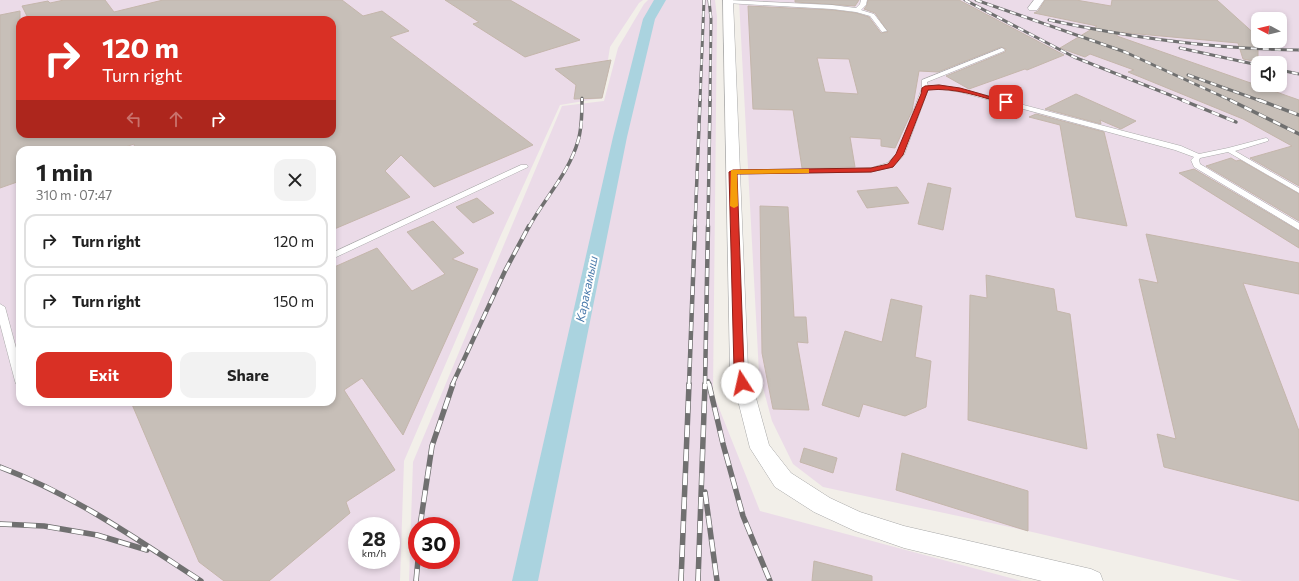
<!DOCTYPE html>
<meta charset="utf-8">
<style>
:root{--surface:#fff;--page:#f2f2f2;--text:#222;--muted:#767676;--line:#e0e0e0;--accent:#d93025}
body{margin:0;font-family:Commissioner,sans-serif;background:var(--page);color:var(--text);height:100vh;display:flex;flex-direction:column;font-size:15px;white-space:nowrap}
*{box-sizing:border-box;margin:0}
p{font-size:13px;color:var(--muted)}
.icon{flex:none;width:22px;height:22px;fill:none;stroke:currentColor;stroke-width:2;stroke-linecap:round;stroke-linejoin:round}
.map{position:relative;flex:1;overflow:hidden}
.details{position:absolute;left:16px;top:146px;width:320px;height:260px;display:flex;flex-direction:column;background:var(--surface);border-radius:12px;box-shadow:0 2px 6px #0003}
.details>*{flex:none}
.hud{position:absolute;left:16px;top:16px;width:320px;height:122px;border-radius:12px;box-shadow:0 2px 6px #0003;background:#d93025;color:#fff;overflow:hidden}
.needle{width:26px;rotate:277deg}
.tools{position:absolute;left:1251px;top:12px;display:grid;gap:8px}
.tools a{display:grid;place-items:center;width:36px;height:36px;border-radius:8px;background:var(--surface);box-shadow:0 2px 6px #0003;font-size:20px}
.speed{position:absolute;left:348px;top:517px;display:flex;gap:8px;font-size:20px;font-weight:700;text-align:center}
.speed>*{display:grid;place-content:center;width:52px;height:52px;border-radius:50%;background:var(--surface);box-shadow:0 2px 6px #0003;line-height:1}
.speed small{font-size:10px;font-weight:400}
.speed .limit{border:6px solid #d22;background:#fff;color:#111}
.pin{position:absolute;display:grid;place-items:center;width:34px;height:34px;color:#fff;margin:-17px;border-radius:8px;box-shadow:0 2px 6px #0006}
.me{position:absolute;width:44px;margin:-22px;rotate:350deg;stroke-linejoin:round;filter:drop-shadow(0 0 3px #0008)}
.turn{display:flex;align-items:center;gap:14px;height:84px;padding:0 20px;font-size:18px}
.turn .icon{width:52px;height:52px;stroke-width:2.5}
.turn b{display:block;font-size:28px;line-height:34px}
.lanes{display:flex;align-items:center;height:38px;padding:0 20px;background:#0003;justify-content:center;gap:20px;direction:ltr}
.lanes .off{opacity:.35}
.round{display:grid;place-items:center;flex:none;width:42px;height:42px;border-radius:12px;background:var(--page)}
.overview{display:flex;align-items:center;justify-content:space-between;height:68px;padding:0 20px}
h1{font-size:24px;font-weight:700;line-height:30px}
.primary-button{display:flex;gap:8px;margin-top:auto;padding:8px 20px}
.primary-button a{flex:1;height:46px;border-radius:12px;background:var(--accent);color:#fff;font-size:16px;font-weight:700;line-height:46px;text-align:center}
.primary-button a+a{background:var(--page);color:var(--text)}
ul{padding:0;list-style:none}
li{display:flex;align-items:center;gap:12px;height:54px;margin:0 8px 6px;padding:0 12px;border:2px solid var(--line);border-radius:12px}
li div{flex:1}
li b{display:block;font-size:15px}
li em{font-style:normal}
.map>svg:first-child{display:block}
.industrial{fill:#ebdbe8;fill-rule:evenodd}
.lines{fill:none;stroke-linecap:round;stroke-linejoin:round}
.canal{fill:#aad3df;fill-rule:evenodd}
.building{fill:#c7bfb8;stroke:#c4b6ab;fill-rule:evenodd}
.lane-casing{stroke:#a9a9a9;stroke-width:1}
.street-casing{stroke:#a9a9a9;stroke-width:1}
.lane{fill:#fff;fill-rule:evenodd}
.street{fill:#fff;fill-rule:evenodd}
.rail-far3-casing{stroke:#707070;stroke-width:3}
.rail-far2-casing{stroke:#707070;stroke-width:3.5}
.rail-far1-casing{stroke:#707070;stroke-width:4.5}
.rail-casing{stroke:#707070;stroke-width:5.5}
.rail-far3{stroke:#fff;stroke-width:2;stroke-dasharray:6;stroke-linecap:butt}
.rail-far2{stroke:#fff;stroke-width:2.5;stroke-dasharray:8;stroke-linecap:butt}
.rail-far1{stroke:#fff;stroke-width:3;stroke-dasharray:9;stroke-linecap:butt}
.rail{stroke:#fff;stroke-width:4;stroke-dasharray:12;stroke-linecap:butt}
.route{fill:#d93025;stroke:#8d1f18}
.slow{fill:#f59e0b}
.labels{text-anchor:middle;stroke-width:4;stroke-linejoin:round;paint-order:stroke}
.water-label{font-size:12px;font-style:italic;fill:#4a7aab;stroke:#fff}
</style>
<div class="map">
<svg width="1299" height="581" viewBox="0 0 1299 581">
<rect width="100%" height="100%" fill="#f2efe9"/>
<g class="industrial">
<path d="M0 0H643L639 3 610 47 602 98 560 105 500 237 404 461 400 581H0ZM20 20H332V134H20ZM20 150H332V402H20ZM357 526H391V560H357Z"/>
<path d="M648 0H715L717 17 713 393 760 511 1022 581H409L413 462 562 106 604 101 618 48 644 4ZM417 526H451V560H417Z"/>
<path d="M739 0H1299V581H1242L1028 531 823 487 793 464 772 421 759 373ZM1258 19H1280V41H1258ZM1258 63H1280V85H1258Z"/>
</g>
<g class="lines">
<path class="canal" d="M654 0H666L655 19 627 137 538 581H512L613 137 643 19Z"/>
</g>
<g class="building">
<path d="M64 0H105L114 12 163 0H342L363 16 382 11 409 31 390 37 533 145 434 187 401 155 385 171 410 197 332 230V150H135L134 144 117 150H20V181L0 188V15L20 11V134H332V20H29L22 6 48 1 50 3Z"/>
<path d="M445 0H510L580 40 525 57 473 24 479 22Z"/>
<path d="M795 0H859L855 6 795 2Z"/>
<path d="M868 0H959L1064 55 1027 70 1025 69 969 89 946 76 1005 52 1006 49 1001 47 938 72 919 71 912 111 895 148 881 146V139L850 137 855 167 802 168 793 110 753 109 748 6 832 10 856 13 869 17 881 33 888 32 875 13 864 9 867 5ZM817 58 849 59 858 94 825 92Z"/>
<path d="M1045 0H1076L1111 6 1112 0H1217L1258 37V62L1243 59 1238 43 1117 32V36L1299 100V186L1250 158 1292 146 1243 119 1128 72 1134 70 1090 54 1085 57 1060 48 1097 26 1034 13 1038 11Z"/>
<path d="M611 60 602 98 574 99 576 85 555 69Z"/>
<path d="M1076 94 1136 121 1121 129 1100 120 1101 124 1045 109Z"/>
<path d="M1036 114 1104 132 1127 226 1076 217 1060 125 1029 117Z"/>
<path d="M1231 158 1236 161 1240 160 1299 194V221L1206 166Z"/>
<path d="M1194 169 1299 231V248L1179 173Z"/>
<path d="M928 183 951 188 943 230 918 224Z"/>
<path d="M897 187 909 203 867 208 857 191Z"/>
<path d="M477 198 494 213 473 223 456 207Z"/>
<path d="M760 206 788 207 794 317H806L808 343 797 342 809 410 773 409 762 353Z"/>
<path d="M433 221 464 253 452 259 478 269 403 435 362 378 344 390 395 470 346 502 350 513 269 581H224L199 562 131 402H332V268L377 248 412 291 445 274 407 232Z"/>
<path d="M1146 234 1299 263V294L1243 283 1299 431V501L1164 467 1157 434 1176 439 1139 279 1158 283Z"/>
<path d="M986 275 1054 289 1057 311 1070 314 1087 449 968 420 970 295 987 298Z"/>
<path d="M891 299 922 306 915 357 931 361 926 407 905 416 863 404 859 417 822 405 845 331 882 342Z"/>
<path d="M804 448 837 458 833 473 800 462Z"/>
<path d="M902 453 1028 491V531L896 490Z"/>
<path d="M814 561 872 576V581H812Z"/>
</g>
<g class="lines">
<g class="lane-casing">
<g id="lane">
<path d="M728 0 832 5 856 8 860 4 861 0H867L866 5 861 10 874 14 887 31 882 32 870 16 856 12 832 9 726 3 725 2Z"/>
<path d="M1002 48 1005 50 1004 51 927 82 928 86 939 85 962 89 1181 146 1199 154 1228 148 1266 138 1268 139V141L1235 151 1299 188V193L1228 152 1200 158 1199 160 1200 164 1299 223V230L1194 167 1191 160 1194 157 1175 150 960 92 939 89 928 90 904 155 893 167 871 172 733 174 729 172 733 170 871 168 887 163 897 154 922 88V80Z"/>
<path d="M521 165H527L528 167 332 259V253Z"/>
<path d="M0 304 5 307 20 363V385L16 384 15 381 0 324Z"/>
</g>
</g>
<g class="street-casing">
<g id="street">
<path d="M723 0H733L748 369 769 445 791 473 830 498 860 512 904 526 1091 569 1100 573 1103 581H1042L904 548 855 531 814 512 775 487 750 448 730 369Z"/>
<path d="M1034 0H1044L1037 10H1029L1028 8Z"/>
</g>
</g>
<use href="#lane" class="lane"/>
<use href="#street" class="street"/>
<g class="rail-far3-casing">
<g id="rail-far3">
<path d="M709 0 711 19 710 101"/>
<path d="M965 0 1074 57 1185 101"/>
<path d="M976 0 1125 52 1232 101"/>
<path d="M1049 20C1132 38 1214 49 1299 50"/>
<path d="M1180 48 1258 65"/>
<path d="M1280 70 1299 74"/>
<path d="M1188 75 1261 101"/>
<path d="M582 98V101"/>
<path d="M700 101 704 0"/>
</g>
</g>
<g class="rail-far2-casing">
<g id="rail-far2">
<path d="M1182 100 1236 122"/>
<path d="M1230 100 1299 134"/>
<path d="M1259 100 1299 115"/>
<path d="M529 227C544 199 569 173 578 141 582 128 582 114 582 100"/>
<path d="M695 227 700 100"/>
<path d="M708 227 710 100"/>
</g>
</g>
<g class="rail-far1-casing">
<g id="rail-far1">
<path d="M708 381 709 385"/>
<path d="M452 385 505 271 529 226"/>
<path d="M689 385 695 226"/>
<path d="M705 385 708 226"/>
</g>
</g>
<g class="rail-casing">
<g id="rail">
<path d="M709 384 723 444 743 516 770 581"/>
<path d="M0 467C74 495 135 538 201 581"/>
<path d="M705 492 717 581"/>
<path d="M0 524 44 526 97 535 147 550"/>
<path d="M420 526 432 446 453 384"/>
<path d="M416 581 418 560"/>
<path d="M681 581 689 384"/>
<path d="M698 581 705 384"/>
</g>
</g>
<use href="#rail-far3" class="rail-far3"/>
<use href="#rail-far2" class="rail-far2"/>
<use href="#rail-far1" class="rail-far1"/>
<use href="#rail" class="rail"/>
</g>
<path class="route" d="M939 85 960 88 1009 102 1006 104C981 97 955 87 928 90L903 155 893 167 871 172 737 174 744 369 747 383 746 386H738L734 369 729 172 733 170 871 168 888 164 896 154 921 94 922 88 925 86Z"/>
<path class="slow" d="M807 169H809V173L737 174 738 206 734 208 730 206 731 170Z"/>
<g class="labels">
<g class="water-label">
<text transform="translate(587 289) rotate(-78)" y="4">Каракамыш</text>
</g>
</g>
</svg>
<div class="tools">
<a><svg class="needle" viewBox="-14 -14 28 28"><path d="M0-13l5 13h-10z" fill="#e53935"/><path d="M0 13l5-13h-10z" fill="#767676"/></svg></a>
<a><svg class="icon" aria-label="sound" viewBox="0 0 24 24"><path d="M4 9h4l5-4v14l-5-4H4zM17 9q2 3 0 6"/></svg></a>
</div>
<div class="speed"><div>28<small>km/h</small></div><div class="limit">30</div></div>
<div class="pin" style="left:1006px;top:102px;background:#d93025"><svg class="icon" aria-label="arrive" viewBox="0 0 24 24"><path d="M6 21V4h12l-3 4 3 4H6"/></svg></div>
<svg class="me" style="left:742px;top:383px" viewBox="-20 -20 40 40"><circle r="19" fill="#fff"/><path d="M0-13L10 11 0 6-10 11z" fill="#d93025"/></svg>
<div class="hud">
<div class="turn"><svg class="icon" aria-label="right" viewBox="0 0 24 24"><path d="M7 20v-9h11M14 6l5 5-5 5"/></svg><div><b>120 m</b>Turn right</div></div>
<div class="lanes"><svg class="icon off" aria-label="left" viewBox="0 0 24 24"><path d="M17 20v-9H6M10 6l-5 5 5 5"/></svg><svg class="icon off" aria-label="ahead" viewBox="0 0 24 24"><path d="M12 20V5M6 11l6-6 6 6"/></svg><svg class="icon" aria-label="right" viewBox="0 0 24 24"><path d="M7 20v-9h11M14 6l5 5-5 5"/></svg></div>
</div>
<section class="details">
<div class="overview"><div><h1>1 min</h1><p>310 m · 07:47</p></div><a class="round"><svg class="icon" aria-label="close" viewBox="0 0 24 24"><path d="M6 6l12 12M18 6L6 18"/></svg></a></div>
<ul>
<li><svg class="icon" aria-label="right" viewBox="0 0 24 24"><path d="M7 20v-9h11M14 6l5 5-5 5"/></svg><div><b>Turn right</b></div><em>120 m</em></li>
<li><svg class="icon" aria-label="right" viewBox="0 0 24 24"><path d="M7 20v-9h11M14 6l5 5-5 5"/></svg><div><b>Turn right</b></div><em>150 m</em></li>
</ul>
<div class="primary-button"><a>Exit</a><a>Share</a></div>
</section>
</div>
